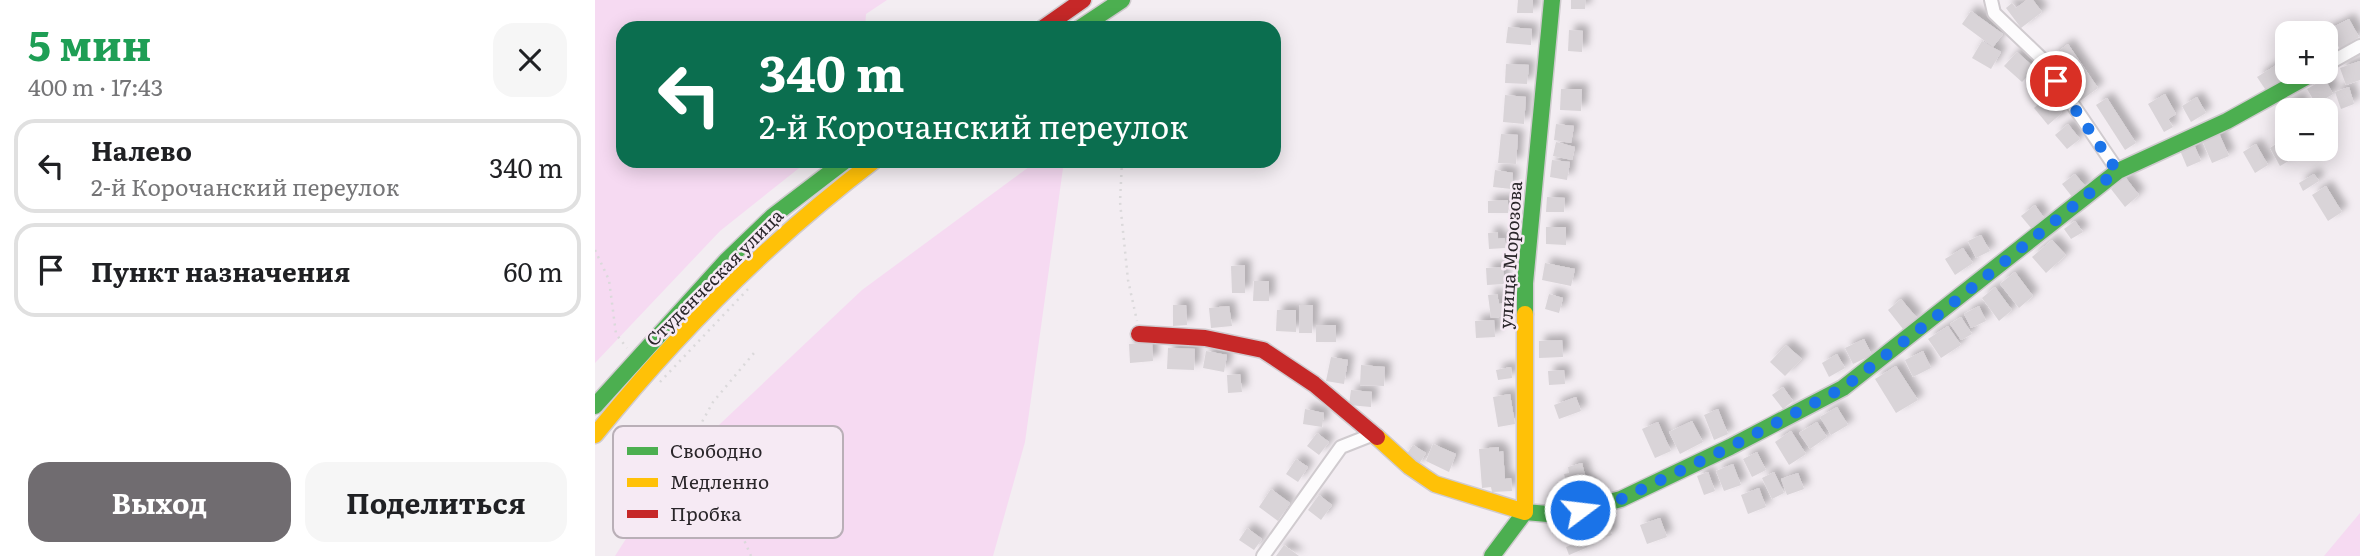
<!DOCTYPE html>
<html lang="ru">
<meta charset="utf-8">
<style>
:root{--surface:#fff;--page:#f6f6f6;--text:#202124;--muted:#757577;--line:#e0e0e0;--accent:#706c70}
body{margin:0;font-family:Literata,serif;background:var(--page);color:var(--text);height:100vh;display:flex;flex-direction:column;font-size:26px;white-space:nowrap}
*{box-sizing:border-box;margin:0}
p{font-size:23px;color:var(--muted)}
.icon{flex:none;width:38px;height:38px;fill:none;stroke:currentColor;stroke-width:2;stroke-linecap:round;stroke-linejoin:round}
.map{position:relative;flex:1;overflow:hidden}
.details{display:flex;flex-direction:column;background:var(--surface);width:595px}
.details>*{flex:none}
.top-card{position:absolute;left:21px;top:21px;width:665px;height:147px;border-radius:21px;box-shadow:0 4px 18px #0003;background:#0b6e4f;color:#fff;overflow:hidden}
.fabs{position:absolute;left:1680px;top:21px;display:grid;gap:14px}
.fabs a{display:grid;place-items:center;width:63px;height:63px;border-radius:14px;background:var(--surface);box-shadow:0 4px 18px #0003;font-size:35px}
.pin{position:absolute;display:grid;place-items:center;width:60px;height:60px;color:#fff;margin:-30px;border:4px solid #fff;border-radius:50%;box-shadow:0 2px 7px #0007}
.me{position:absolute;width:77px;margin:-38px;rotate:75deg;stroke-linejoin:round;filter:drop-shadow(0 0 5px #0008)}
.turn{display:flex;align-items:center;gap:24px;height:147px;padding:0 28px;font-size:32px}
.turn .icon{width:91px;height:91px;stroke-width:2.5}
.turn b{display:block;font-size:49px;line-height:60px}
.round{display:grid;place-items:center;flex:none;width:74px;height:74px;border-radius:21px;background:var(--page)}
.overview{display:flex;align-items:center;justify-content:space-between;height:119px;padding:0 28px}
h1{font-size:42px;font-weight:700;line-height:52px;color:#1e9e55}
.primary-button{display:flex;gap:14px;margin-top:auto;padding:14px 28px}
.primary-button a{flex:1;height:80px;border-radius:21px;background:var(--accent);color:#fff;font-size:28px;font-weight:700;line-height:80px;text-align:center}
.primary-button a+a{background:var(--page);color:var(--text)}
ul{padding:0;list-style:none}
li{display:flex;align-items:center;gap:21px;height:94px;margin:0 14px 10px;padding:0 14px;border:4px solid var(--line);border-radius:21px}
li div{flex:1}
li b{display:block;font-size:26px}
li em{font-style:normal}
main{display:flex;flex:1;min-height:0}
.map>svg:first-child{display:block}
.green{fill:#f6daf2}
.building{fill:#d9d4d8;filter:url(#shadow)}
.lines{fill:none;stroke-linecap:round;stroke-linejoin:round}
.street-casing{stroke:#d0cbcf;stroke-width:16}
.fast-casing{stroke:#d0cbcf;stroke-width:19}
.slow-casing{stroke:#d0cbcf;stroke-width:19}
.jam-casing{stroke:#d0cbcf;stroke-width:19}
.path{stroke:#dbd9db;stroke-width:2.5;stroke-dasharray:2 5;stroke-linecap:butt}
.street{stroke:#fdfcfd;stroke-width:12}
.fast{stroke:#4caf50;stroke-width:16}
.slow{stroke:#ffc107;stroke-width:16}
.jam{stroke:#c62828;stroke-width:16}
.route{stroke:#1a73e8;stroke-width:12;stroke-dasharray:0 21.6}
.labels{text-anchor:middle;stroke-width:5;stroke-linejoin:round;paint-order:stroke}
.street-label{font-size:18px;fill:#2a262a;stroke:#f6eaf4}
.key{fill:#f6eaf4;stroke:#b9afb7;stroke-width:2}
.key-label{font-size:19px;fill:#2a262a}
</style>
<main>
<section class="details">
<div class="overview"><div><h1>5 мин</h1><p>400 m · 17:43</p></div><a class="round"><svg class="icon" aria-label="close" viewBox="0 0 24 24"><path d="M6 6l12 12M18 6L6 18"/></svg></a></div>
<ul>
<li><svg class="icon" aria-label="left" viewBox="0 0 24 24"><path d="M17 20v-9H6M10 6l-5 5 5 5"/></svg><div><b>Налево</b><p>2-й Корочанский переулок</p></div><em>340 m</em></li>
<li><svg class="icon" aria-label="arrive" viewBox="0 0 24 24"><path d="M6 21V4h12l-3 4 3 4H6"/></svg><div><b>Пункт назначения</b></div><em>60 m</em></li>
</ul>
<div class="primary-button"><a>Выход</a><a>Поделиться</a></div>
</section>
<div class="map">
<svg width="1765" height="556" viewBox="0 0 1765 556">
<defs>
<filter id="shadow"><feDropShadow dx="6" dy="-6" stdDeviation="3.5" flood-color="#0004"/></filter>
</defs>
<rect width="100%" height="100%" fill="#f3edf2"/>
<g class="green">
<path d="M0 0H292L271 14 270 28H28V161H213L125 231 0 363Z"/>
<path d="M442 161H469L430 442 398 556H20L73 473 267 290Z"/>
<path d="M1765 513V556H1729Z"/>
</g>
<g class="building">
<path d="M923 0H938V13H922Z"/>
<path d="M976 0H991L990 9H976Z"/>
<path d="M1432 0H1438L1447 12 1426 28 1411 8 1417 3 1421 8Z"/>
<path d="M1376 11 1408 34 1398 47 1367 24Z"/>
<path d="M1754 19 1764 37 1745 49 1737 36 1742 46 1731 52V33H1726Z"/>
<path d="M913 27 937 29 936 45 911 43Z"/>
<path d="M974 30 988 31 987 52 973 51Z"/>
<path d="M1387 41 1406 52 1396 69 1377 58Z"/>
<path d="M1473 44 1503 88 1485 101 1478 91 1488 84 1478 70 1470 75 1457 56Z"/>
<path d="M1422 52 1440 68 1427 82 1409 66Z"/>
<path d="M1765 61V80L1751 85 1745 68Z"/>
<path d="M911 64 934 65 932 84 910 83Z"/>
<path d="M1683 64 1692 79 1672 92 1662 77Z"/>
<path d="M1730 79 1738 94 1721 104 1712 89Z"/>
<path d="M1754 87 1759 104 1746 109 1740 92Z"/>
<path d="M966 89H987L986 111 965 110Z"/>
<path d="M1570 94 1581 114 1573 119 1578 127 1569 132 1553 104Z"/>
<path d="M910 95 931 97 929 124 908 122Z"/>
<path d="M1453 96 1467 113 1453 125 1439 108Z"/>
<path d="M1602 97 1611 113 1596 122 1587 106Z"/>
<path d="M1512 98 1541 143 1530 150 1501 105Z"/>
<path d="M1703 98 1710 110H1692V124L1684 109Z"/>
<path d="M961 124 979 126 976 143 959 140Z"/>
<path d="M1473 124 1485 139 1472 149 1460 135Z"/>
<path d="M1623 131 1634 156 1617 163 1606 138Z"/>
<path d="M906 134 923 135 921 164 903 163Z"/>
<path d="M1686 141 1697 159 1685 166 1675 148Z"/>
<path d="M961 142 980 147 977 160 958 156Z"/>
<path d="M1598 142 1606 161 1592 167 1584 148Z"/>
<path d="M1661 144 1673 165 1660 173 1648 152Z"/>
<path d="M957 160 975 162 972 180 955 177Z"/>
<path d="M900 170 918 173 916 189 898 187Z"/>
<path d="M1480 174 1491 187 1478 198 1467 184Z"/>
<path d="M1719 174 1724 181 1708 191 1704 183Z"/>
<path d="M1530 177 1544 195 1530 207 1516 189Z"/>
<path d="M1731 186 1747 212 1733 221 1717 195Z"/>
<path d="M952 197 970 198 969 212H951Z"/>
<path d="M913 200V213H893V201Z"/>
<path d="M1440 205 1449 218 1436 228 1426 216Z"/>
<path d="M1480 221 1488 232 1476 239 1469 229Z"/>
<path d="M951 227H971V245L951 244Z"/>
<path d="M903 232V239L910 238V248L894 249 893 233Z"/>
<path d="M1386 235 1395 251 1381 258 1373 241Z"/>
<path d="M1457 240 1471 255 1451 273 1437 257Z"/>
<path d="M1368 248 1378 263 1360 275 1350 259Z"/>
<path d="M950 263 980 269 976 286 947 280Z"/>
<path d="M650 265V293H637L636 266Z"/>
<path d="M908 267 909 284 892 285 891 268Z"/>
<path d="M1420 272 1438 296 1424 308 1405 284Z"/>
<path d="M659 281H674V301H658Z"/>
<path d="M1400 287 1417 310 1404 321 1387 298Z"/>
<path d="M902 294 904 304 910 303 912 316 896 318 893 295Z"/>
<path d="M954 294 968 298 964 313 950 309Z"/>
<path d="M1306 299 1322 318 1308 329 1293 310Z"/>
<path d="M578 305H591L592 325 578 326Z"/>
<path d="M705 305H718L717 333H704Z"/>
<path d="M634 306 637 326 616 328 614 308Z"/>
<path d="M1384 306 1391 321 1376 328 1369 314Z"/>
<path d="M682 310H701V332L681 331Z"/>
<path d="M1366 317 1377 334 1366 340 1355 324Z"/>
<path d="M899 320 900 337 881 338 880 321Z"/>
<rect x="721" y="325" width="20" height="17"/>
<path d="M1353 326 1366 345 1346 358 1333 339Z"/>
<path d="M1269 339 1277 355 1258 364 1250 348Z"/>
<path d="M967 340 968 357 944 358V341Z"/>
<path d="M557 342 558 361 535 363 534 344Z"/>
<path d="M1191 345 1207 359 1190 376 1175 362Z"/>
<path d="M573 348 600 349 599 370 572 369Z"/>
<path d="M611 351 632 355 629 372 608 368Z"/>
<path d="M1328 351 1336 368 1318 377 1310 360Z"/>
<path d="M1242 354 1250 368 1234 377 1227 363Z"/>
<path d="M736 357 753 360 749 384 731 381Z"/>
<path d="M766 365 790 367 789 386 765 385Z"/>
<path d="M1301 366 1323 400 1301 413 1280 379Z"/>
<path d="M916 367 917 378 903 380 901 370Z"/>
<path d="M969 370 970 384 954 385 953 371Z"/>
<path d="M645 374 647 392 633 393 632 375Z"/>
<path d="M1188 387 1198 401 1188 409 1177 395Z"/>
<path d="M756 390 777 392 776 407 754 405Z"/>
<path d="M915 394 920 424 903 427 898 397Z"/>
<path d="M981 397 986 411 964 419 959 405Z"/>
<path d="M1242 407 1253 425 1236 435 1225 417Z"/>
<path d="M710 409 729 413 727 427 708 424Z"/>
<path d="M1123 409 1133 434 1119 440 1109 415Z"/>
<path d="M1097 421 1108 442 1085 454 1074 432Z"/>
<path d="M1063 422 1076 451 1060 458 1047 429Z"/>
<path d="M1222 422 1232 437 1215 449 1204 433Z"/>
<path d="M1196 431 1211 454 1194 465 1180 442Z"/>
<path d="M722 433 734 442 724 455 712 446Z"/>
<path d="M838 444 861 454 854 472 831 461Z"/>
<path d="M818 445 831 453 822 467 809 458Z"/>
<path d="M904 447V452L908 451 910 479 916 478 917 491 897 492 896 487 887 488 884 449Z"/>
<path d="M1162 452 1171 470 1157 477 1148 459Z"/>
<path d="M701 459 713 467 703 482 691 474Z"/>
<path d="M987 463 992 483 973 488 969 474 974 473 973 467Z"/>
<path d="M1138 464 1146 485 1129 491 1121 471Z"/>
<path d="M1113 472 1120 491 1109 495 1102 476Z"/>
<path d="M1179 472 1189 493 1177 499 1167 478Z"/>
<path d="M1203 473 1209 489 1192 495 1186 479Z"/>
<path d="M996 484 999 498 974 504 971 489Z"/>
<path d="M1164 488 1171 507 1153 514 1146 495Z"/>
<path d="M676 489 695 503 683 521 664 507Z"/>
<path d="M724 495 737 505 726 520 713 510Z"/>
<path d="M1011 517 1017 535 996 542 990 524Z"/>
<path d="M1065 518 1072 537 1052 544 1045 525Z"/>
<path d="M652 528 667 539 659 550 644 540Z"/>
<path d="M986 530 993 547 974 555 971 547 981 543 977 534Z"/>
<path d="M689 545 704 556H681Z"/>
</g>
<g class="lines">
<g class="street-casing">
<g id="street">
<path d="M1396 0 1399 13 1446 58 1523 171"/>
<path d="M1731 65 1765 46"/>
<path d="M668 556 746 447 779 434"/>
</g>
</g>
<g class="fast-casing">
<g id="fast">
<path d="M485 28 527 0"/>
<path d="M930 314V283L957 0"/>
<path d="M0 406 131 261 178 216 250 161"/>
<path d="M897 556 930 512 964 515 1026 499 1135 447 1248 388 1523 171 1632 121 1720 72"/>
</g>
</g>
<g class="slow-casing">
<g id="slow">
<path d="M0 435C83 332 174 241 279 161"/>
<path d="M782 437 815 467 840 484 930 512V314"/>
</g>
</g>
<g class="jam-casing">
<g id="jam">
<path d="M448 28 488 0"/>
<path d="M544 334 610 338 668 350 719 384 782 437"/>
</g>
</g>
<g class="path">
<path d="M425 28 434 22"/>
<path d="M527 161 525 202 533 280 542 321"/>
<path d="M294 167 302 161"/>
<path d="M0 250 14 280 21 334 32 348"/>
<path d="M65 382 154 288"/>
<path d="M156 556 102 431 118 402 159 353"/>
</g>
<use href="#street" class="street"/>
<use href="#fast" class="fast"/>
<use href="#slow" class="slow"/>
<use href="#jam" class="jam"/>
</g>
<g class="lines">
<path class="route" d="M985 510 1026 499 1135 447 1248 388 1338 319 1522 171 1461 81"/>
</g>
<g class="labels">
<g class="street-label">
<text transform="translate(916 255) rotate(-86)" y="6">улица Морозова</text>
<text transform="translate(120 278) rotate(-45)" y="6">Студенческая улица</text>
</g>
</g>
<rect x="18" y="426" width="230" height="112" rx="10" class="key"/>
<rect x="32" y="447" width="31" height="8" fill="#4caf50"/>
<rect x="32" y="478" width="31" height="9" fill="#ffc107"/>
<rect x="32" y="510" width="31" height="8" fill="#c62828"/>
<g class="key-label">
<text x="75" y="458">Свободно</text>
<text x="75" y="489">Медленно</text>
<text x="75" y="521">Пробка</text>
</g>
</svg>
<div class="fabs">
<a>+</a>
<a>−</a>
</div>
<div class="pin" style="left:1461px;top:81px;background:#d93025"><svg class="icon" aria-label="arrive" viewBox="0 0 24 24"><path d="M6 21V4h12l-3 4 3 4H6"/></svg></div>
<svg class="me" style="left:985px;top:510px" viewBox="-20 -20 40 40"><circle r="17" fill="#1a73e8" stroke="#fff" stroke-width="3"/><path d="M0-11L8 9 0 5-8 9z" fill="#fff"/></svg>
<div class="top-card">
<div class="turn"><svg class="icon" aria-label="left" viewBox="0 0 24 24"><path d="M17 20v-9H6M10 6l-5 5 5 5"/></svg><div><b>340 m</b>2-й Корочанский переулок</div></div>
</div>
</div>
</main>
